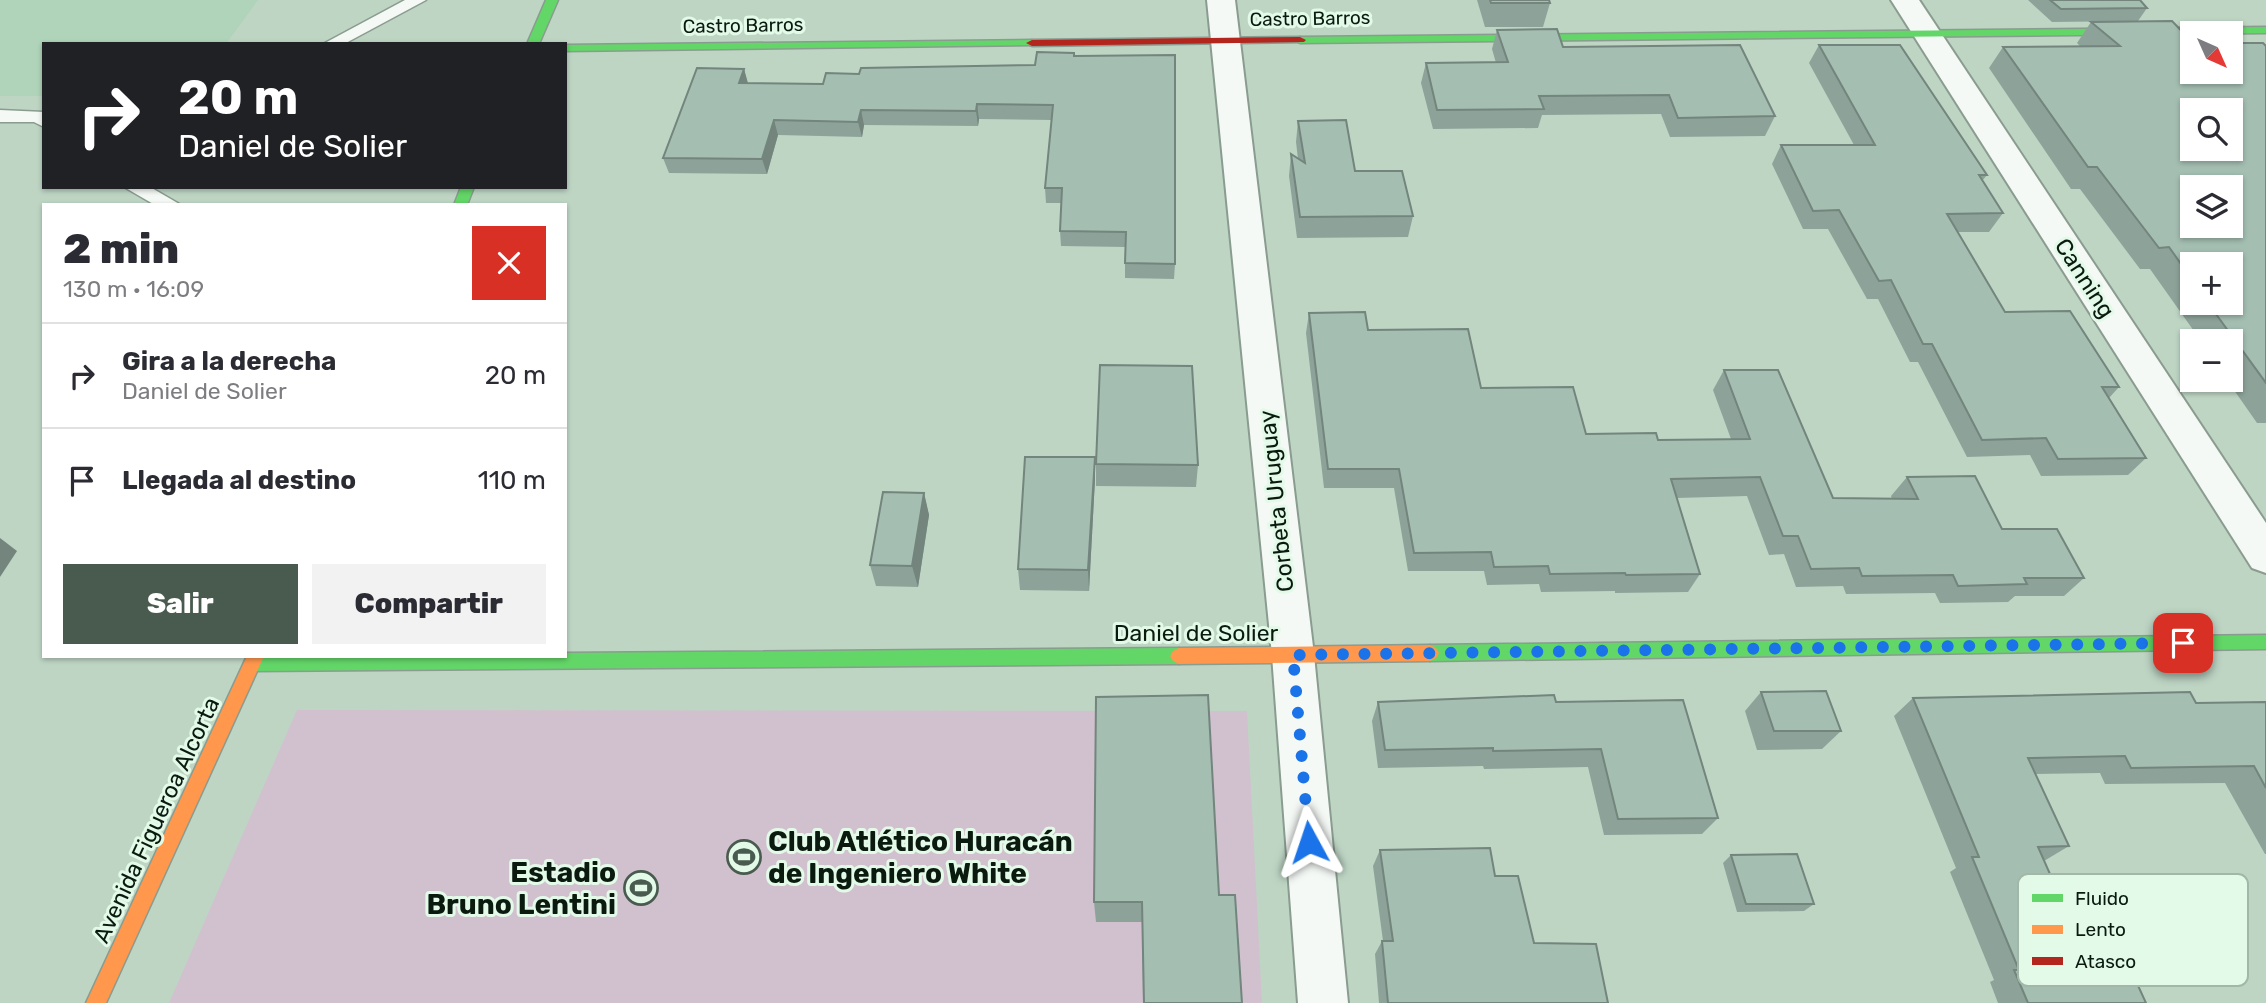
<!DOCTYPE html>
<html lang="es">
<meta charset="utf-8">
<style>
:root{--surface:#fff;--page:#f2f2f3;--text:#2b2b33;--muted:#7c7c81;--line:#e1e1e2;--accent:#495b4e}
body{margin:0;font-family:Rubik,sans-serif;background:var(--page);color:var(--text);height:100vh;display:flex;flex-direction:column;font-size:26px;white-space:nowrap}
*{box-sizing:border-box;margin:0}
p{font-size:23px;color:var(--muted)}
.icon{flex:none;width:38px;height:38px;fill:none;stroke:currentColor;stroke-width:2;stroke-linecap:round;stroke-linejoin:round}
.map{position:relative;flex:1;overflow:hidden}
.drawer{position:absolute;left:42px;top:203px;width:525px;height:455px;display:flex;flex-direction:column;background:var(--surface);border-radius:0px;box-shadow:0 2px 5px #0004}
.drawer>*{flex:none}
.guide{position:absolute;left:42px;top:42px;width:525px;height:147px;border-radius:0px;box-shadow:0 2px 5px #0004;background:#202124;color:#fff;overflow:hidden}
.needle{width:46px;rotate:135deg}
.controls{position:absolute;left:2180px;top:21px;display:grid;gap:14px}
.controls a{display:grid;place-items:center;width:63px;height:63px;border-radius:0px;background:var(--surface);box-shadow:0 2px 5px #0004;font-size:35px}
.pin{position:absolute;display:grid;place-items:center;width:60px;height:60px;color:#fff;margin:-30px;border-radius:14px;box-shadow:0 4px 10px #0006}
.me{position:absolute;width:77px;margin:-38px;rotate:355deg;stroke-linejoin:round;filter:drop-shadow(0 0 5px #0008)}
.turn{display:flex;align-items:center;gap:24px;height:147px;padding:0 21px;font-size:32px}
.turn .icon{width:91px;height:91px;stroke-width:2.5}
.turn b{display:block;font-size:49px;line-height:60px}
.round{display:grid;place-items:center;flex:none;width:74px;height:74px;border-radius:0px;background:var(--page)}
.overview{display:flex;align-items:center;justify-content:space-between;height:119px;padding:0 21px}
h1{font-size:42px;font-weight:800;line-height:52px}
.primary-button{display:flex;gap:14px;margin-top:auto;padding:14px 21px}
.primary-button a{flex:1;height:80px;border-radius:0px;background:var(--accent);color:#fff;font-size:28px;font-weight:800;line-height:80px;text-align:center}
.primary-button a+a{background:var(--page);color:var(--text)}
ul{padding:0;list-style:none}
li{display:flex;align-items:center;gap:21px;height:105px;padding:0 21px;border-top:2px solid var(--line)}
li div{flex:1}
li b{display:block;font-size:26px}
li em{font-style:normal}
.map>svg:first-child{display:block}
.built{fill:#afd4b9}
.green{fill:#d1c1ce}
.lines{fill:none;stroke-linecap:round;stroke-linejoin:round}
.lane-casing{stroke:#8a9c8f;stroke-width:3}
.street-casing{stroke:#8a9c8f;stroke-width:4}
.fast-casing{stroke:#8a9c8f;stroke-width:3}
.slow-casing{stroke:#8a9c8f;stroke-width:3}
.jam-casing{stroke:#8a9c8f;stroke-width:3}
.lane{fill:#f5f9f6;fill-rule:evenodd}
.street{fill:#f5f9f6;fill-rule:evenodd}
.fast{fill:#63d668;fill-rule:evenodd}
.slow{fill:#ff974d;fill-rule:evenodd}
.jam{fill:#b3261e;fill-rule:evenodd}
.wall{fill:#8da399;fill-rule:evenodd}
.shaded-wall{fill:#73857d}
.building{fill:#a4beb2;stroke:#73857d;stroke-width:2;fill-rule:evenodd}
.route{stroke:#1a73e8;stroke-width:12;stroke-dasharray:0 21.6}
.labels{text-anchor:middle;stroke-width:6;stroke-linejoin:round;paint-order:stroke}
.far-street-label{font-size:19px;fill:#0a1a0f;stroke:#e4fae9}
.street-label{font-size:23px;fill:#0a1a0f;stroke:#e4fae9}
.near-poi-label{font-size:28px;font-weight:bold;fill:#0a1a0f;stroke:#e4fae9;text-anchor:start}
.key{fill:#e4fae9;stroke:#a3b7a8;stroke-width:2}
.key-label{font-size:19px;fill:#0a1a0f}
</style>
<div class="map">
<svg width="2266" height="1003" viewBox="0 0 2266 1003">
<rect width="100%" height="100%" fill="#bed5c4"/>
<path class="built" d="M0 0H258L226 44H44V96H0Z"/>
<path class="green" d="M297 710 1247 711 1262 1003H169Z"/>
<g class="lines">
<g class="lane-casing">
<g id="lane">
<path d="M405 0H426L344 44H323Z"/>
<path d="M0 110 44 112V127L34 122H0Z"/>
<path d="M124 187H150L181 205H155Z"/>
</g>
</g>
<g class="street-casing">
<g id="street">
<path d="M1207 0H1235L1314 655 1348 1003H1298L1272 655Z"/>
<path d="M1891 0H1919L2266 523V573L2252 568Z"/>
</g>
</g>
<g class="fast-casing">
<g id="fast">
<path d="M546 0H558L539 44H527Z"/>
<path d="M2266 27V33L1300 43 1294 40 1300 37Z"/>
<path d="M1032 40 1038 43 1036 45 565 51V45Z"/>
<path d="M461 187H474L467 205H454Z"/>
<path d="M2266 635V649L1430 661 1424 658 1421 653 1424 648 1430 645Z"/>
<path d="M1179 648 1185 651 1188 656 1185 661 1179 664 253 671 247 668 244 663 251 656H565V653Z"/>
</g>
</g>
<g class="slow-casing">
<g id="slow">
<path d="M1430 645 1436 648 1439 653 1436 658 1430 661 1179 664 1173 661 1170 656 1173 651 1179 648Z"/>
<path d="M247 656H264L106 1003H86Z"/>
</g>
</g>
<g class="jam-casing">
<path id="jam" d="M1300 37 1306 40 1304 42 1032 46 1026 43 1032 40Z"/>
</g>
<use href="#lane" class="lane"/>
<use href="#street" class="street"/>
<use href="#fast" class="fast"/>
<use href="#slow" class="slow"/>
<use href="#jam" class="jam"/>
</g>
<g class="wall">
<path d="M1477 0H1549L1550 3 1543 27H1485Z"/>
<path d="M2028 0H2140L2147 8 2138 21 2052 22Z"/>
<path d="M2091 22 2193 43 2266 46V423H2257L2227 380H2231V341H2201L2150 269H2140L2080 189H2071L1989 68 2003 47 2080 46 2077 43ZM2193 264 2231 303H2193Z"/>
<path d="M1497 30 1563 47 1775 116 1765 136 1670 137 1661 114 1542 115 1538 128 1433 129 1421 83 1426 63H1496L1492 49Z"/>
<path d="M1819 45 1987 175 1982 181 2003 213 1989 232H1958L2005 312 2119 387 2109 398 2146 458 2128 475 2041 476 2030 455 1967 457 1918 362H1910L1878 299H1867L1828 229H1803L1772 164 1781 145H1854L1809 63Z"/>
<path d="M1074 56 1175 264 1174 279 1125 278V247L1061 246 1060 231 1061 203H1046L1045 188 1052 120 979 119 978 126 864 125 862 137 778 135 767 174 669 173 663 158 744 69 748 83 823 84 859 74 1035 65Z"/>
<path d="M1298 121 1355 171 1413 216 1408 237 1297 238 1289 176 1291 154 1298 159 1296 142Z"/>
<path d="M1309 313 1368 330 1481 388 1586 434 1658 440 1731 439 1713 390 1724 370 1833 498 1892 499 1891 496 1907 477 2002 529 2084 578 2064 596H2015L2008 602 1940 603 1935 593 1846 594 1843 586 1796 587 1784 554 1769 555 1747 496 1677 498 1700 574 1688 592 1615 593V591L1541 592 1539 584 1487 585 1484 571H1408L1394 488H1324L1306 333Z"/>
<path d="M1096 464 1198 465 1196 487 1096 486Z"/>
<path d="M1095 479 1089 591 1020 590 1018 569Z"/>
<path d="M924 493 929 515 918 587 876 586 870 565Z"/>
<path d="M1761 692 1841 731 1822 749 1757 750 1745 711Z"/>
<path d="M1913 698 2196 703 2266 702V854H2265L2225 783 2105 784 2100 773 2035 774 2069 846 2044 861 2092 969 2146 1003H1998L1990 982 1994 980 1950 872 1956 868 1894 716Z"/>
<path d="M1378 702H1556L1718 818 1702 834 1604 835 1588 767 1484 769 1483 766 1378 768 1372 721Z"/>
<path d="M1380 850 1495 876 1534 943 1608 1003H1379L1375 954 1382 941H1383L1373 866Z"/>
<path d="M1731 855 1814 904 1804 911 1737 912 1723 863Z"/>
<path d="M1219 895 1242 1003H1143L1142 922H1096L1094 902Z"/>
</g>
<g class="shaded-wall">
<path d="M744 69 748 84 739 83Z"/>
<path d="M977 104 979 119 978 126 976 111Z"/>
<path d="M861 110 864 125 862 137 858 122Z"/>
<path d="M774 120 778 135 767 174 762 159Z"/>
<path d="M1095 457V479L1089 591 1088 570Z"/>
<path d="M924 493 929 515 918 587 912 566Z"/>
<path d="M0 538 17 551 0 577Z"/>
</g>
<g class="building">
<path d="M1490 0H1549L1550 3H1491Z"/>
<path d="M2050 0H2140L2147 8 2061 9Z"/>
<path d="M2172 21 2193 43V72H2231V43H2263L2266 46V383L2208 303H2231V264H2193V281L2169 247 2159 248 2097 167H2088L2003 47 2120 46 2091 22ZM2193 110H2231V149H2193ZM2193 187H2231V226H2193Z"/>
<path d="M1557 29 1563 47 1740 45 1775 116 1678 118 1669 95 1539 96 1544 109 1437 110 1426 63 1508 62 1497 30Z"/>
<path d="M1819 45H1900L1987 175H1979L2003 213 1947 214 2005 312 2070 311 2119 387H2102L2146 458 2058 459 2046 438 1982 440 1932 344H1923L1891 280 1879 281 1839 210 1813 211 1781 145H1875Z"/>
<path d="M1037 52 1074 53V56L1175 55V264L1125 263 1126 232 1060 231 1062 188H1045L1053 105 977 104 976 111 861 110 858 122 774 120 762 159 663 158 697 68 744 69 739 83 823 84 826 73 859 74 861 68 1035 65Z"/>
<path d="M1346 120 1355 171H1402L1413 216 1300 217 1291 154 1305 163 1298 121Z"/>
<path d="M1365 312 1368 330 1468 329 1481 388 1573 387 1586 434 1656 433 1658 440 1750 439 1724 370H1778L1833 498 1918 499 1907 477 1975 476 2002 529H2057L2084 578H2024L2027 584 1958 586 1953 575 1862 576 1859 568 1811 569 1798 536H1783L1760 477 1671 479 1700 574 1626 575 1625 573 1550 574 1548 566 1494 567 1491 552 1414 553 1399 469H1328L1309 313Z"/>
<path d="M1100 365 1192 366 1198 465 1096 464Z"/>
<path d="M1025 457H1095L1088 570 1018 569Z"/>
<path d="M883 492 924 493 912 566 870 565Z"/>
<path d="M1826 691 1841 731H1774L1761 692Z"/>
<path d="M2190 692 2196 703 2266 702V788L2254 766 2131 768 2125 756 2028 758 2069 846 2038 847 2092 969 2130 968 2146 1003H2028L2014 970H2019L1972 857H1979L1913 698Z"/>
<path d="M1208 695 1219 895H1235L1242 1003H1144L1142 902H1094L1096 697Z"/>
<path d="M1554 695 1556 702 1683 700 1718 818 1618 819 1601 749 1493 751V748L1385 750 1378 702Z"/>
<path d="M1490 848 1495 876H1518L1534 943 1596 944 1608 1003H1388L1382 941H1393L1380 850Z"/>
<path d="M1797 854 1814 904H1746L1731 855Z"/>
</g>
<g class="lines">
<path class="route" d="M1309 842 1293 655 2183 643"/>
</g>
<defs>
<g id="stadium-ring" transform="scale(1.75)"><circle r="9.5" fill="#e4fae9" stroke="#495b4e" stroke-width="1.5"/><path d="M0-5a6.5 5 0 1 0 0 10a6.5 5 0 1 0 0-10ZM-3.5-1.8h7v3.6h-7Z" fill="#495b4e"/></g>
</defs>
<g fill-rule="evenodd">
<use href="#stadium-ring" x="744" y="857"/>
<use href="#stadium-ring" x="641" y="888"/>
</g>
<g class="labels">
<g class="far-street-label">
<text transform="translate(1310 18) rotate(-1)" y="7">Castro Barros</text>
<text transform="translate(743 25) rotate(-1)" y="7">Castro Barros</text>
</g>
<g class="street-label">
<text transform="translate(2085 278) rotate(57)" y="8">Canning</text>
<text transform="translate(1276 501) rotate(-96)" y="8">Corbeta Uruguay</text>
<text x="1196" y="641">Daniel de Solier</text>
<text transform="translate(156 820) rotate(-65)" y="8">Avenida Figueroa Alcorta</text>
</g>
<g class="near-poi-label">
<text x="768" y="851">Club Atlético Huracán<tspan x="768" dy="32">de Ingeniero White</tspan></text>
<text x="616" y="882" text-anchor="end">Estadio<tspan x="616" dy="32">Bruno Lentini</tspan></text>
</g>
</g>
<rect x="2018" y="874" width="230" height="112" rx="10" class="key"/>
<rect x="2032" y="894" width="31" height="8" fill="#63d668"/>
<rect x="2032" y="925" width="31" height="9" fill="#ff974d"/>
<rect x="2032" y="957" width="31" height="8" fill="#b3261e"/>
<g class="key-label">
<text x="2075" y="905">Fluido</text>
<text x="2075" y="936">Lento</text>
<text x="2075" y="968">Atasco</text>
</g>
</svg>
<div class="controls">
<a><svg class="needle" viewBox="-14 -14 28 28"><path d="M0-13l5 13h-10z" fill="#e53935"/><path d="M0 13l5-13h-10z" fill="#7c7c81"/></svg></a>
<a><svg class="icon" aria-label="search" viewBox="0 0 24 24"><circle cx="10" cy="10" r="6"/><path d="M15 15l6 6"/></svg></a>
<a><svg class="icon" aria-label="layers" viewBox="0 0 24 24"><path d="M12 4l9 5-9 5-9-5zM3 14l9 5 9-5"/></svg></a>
<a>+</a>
<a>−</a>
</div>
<div class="pin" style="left:2183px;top:643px;background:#d93025"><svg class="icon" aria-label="arrive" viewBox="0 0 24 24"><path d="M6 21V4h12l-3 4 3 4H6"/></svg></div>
<svg class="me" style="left:1309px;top:842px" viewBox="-20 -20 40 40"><path d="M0-17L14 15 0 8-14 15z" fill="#1a73e8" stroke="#fff" stroke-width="4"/></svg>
<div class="guide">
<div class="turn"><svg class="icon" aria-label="right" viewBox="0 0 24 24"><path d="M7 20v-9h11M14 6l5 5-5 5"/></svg><div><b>20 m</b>Daniel de Solier</div></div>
</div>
<section class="drawer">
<div class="overview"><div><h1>2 min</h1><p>130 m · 16:09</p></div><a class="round" style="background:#d93025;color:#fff"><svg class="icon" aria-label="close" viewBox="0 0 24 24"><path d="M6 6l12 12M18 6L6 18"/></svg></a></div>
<ul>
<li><svg class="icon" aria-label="right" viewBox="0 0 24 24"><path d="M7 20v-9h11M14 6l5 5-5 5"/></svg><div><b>Gira a la derecha</b><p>Daniel de Solier</p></div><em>20 m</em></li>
<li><svg class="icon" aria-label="arrive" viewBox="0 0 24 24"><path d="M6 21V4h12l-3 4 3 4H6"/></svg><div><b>Llegada al destino</b></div><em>110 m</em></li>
</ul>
<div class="primary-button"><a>Salir</a><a>Compartir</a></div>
</section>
</div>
